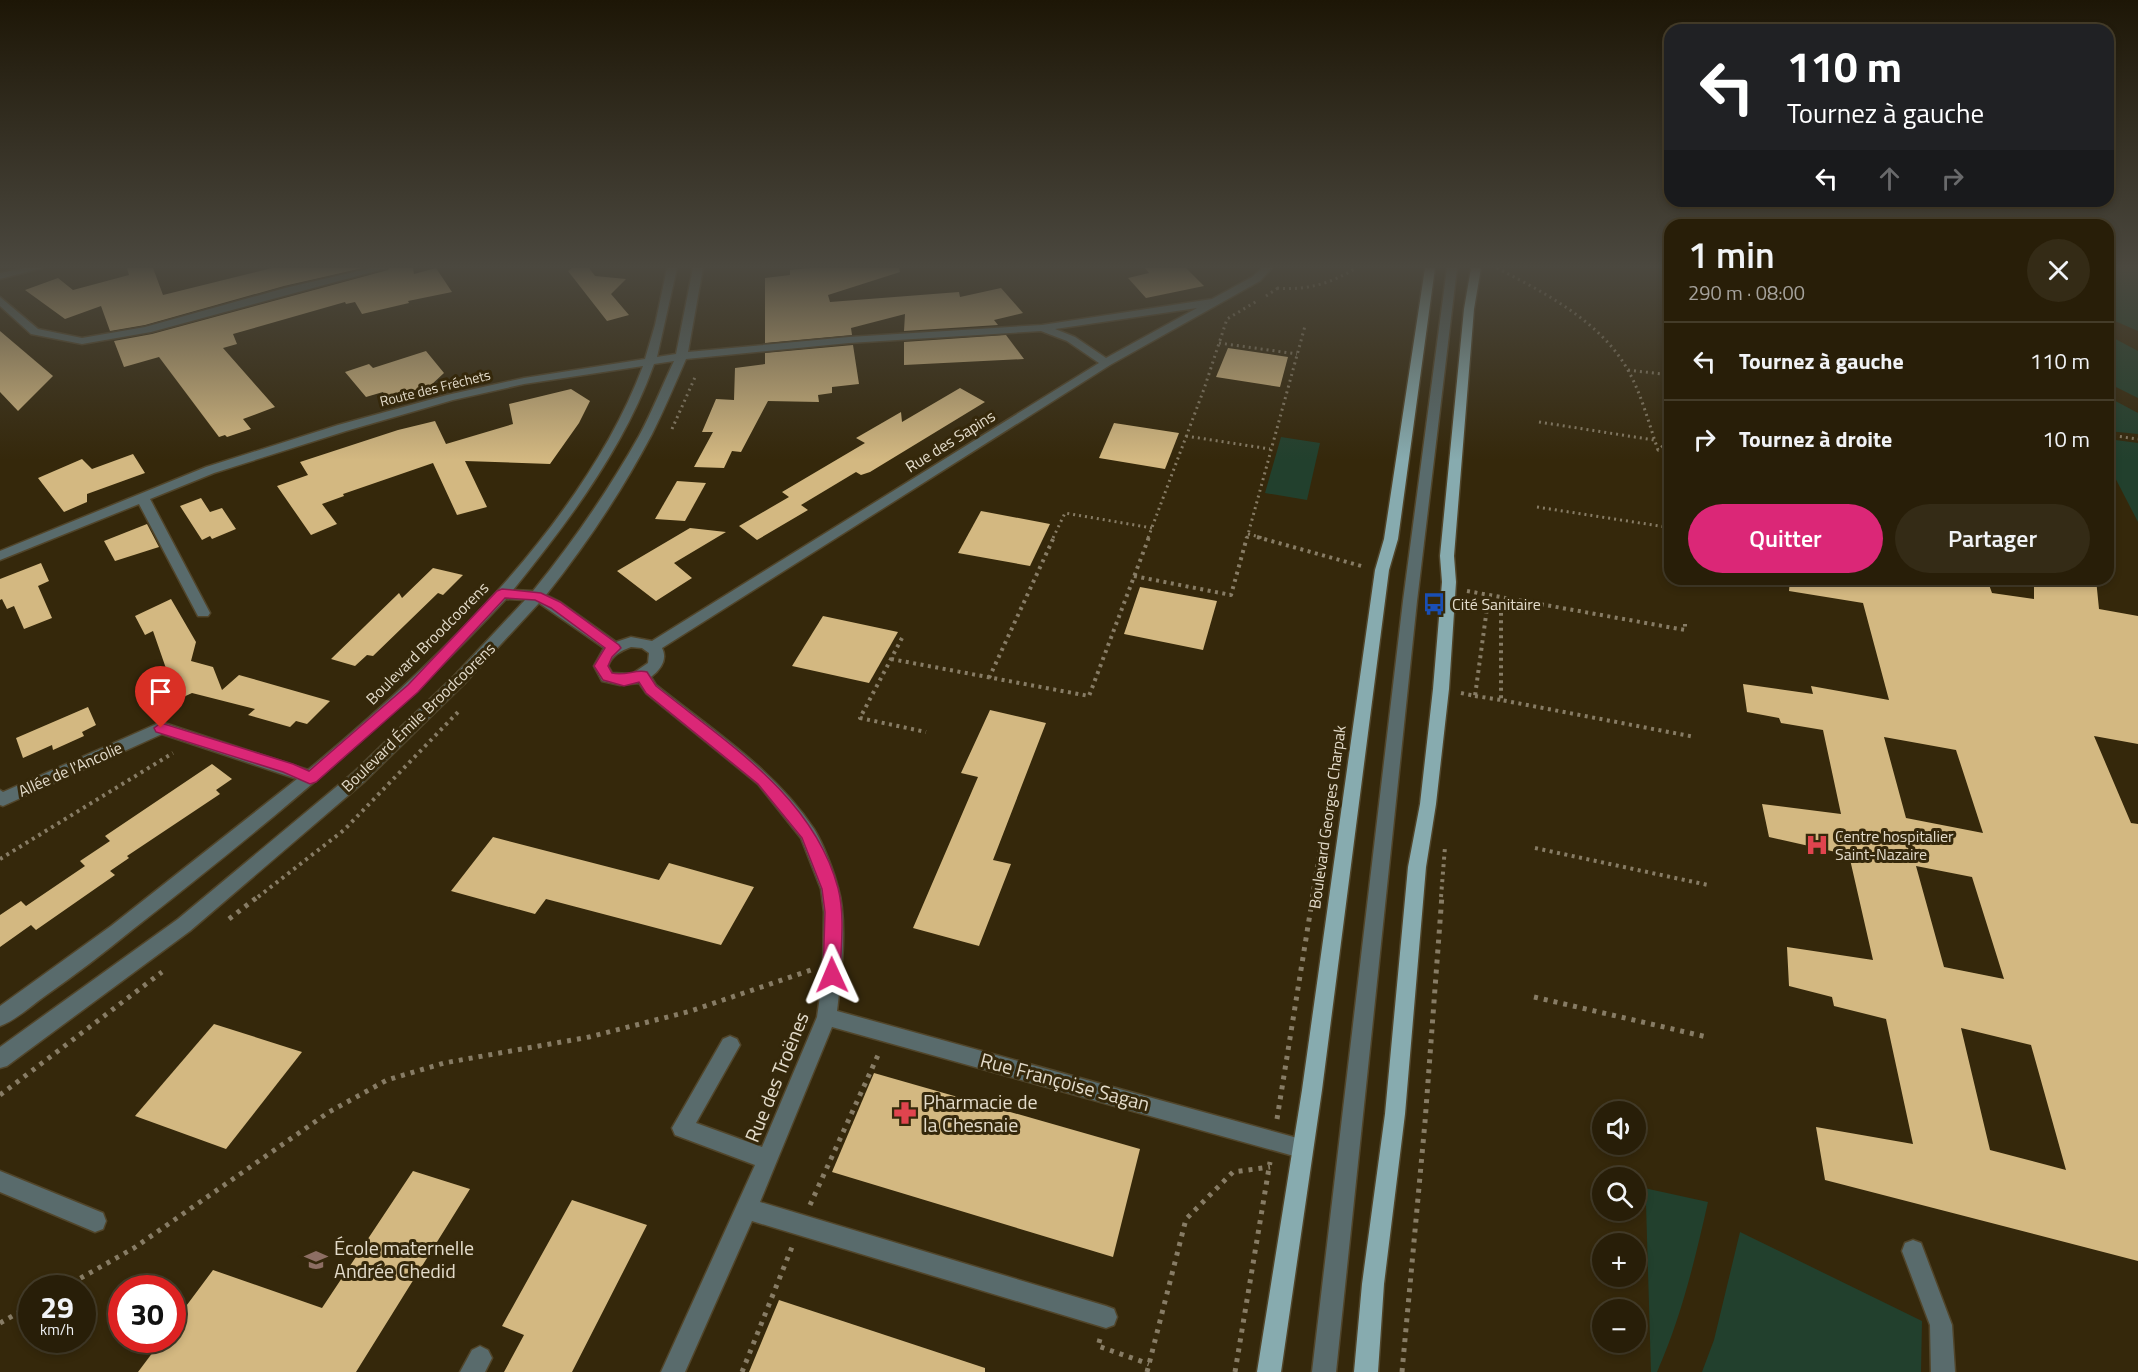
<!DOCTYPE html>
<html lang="fr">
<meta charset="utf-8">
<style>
:root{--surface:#281e08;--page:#342b16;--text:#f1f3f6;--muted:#a5a29c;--line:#443c29;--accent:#db2777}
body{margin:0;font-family:"Titillium Web",sans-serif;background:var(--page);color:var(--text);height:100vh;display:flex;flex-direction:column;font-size:22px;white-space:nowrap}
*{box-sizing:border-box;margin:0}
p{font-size:20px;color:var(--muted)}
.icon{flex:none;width:33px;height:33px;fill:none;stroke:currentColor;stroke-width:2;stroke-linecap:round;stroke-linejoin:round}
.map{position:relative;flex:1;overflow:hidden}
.sheet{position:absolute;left:1664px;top:219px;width:450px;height:366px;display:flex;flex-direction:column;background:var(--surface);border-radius:18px;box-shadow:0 3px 9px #0003,0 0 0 2px var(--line)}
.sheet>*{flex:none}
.hud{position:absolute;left:1664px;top:24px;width:450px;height:183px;border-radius:18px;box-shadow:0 3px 9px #0003,0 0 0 2px var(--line);background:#202124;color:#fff;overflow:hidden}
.controls{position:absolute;left:1592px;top:1101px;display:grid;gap:12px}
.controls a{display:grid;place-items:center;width:54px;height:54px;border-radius:50%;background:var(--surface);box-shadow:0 3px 9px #0003,0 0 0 2px var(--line);font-size:30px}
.speed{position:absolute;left:18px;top:1275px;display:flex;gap:12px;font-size:30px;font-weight:700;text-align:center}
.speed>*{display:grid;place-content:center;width:78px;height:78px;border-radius:50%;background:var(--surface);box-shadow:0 3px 9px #0003,0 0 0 2px var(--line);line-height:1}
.speed small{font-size:15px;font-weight:400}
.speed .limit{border:9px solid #d22;background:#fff;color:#111}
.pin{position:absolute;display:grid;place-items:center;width:51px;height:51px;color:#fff;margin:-62px -26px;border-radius:50% 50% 50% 0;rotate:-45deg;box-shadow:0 0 6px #0007}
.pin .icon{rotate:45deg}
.me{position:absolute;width:66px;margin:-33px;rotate:359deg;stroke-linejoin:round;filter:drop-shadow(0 0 4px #0008)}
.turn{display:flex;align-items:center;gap:21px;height:126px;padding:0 24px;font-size:27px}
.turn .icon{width:78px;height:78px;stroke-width:2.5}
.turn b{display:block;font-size:42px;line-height:51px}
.lanes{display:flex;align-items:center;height:57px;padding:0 24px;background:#0003;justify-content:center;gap:30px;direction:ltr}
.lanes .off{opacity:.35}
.round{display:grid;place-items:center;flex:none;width:63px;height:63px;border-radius:32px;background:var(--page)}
.overview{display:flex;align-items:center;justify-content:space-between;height:102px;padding:0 24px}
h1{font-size:36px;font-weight:600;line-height:45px}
.button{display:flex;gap:12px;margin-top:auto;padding:12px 24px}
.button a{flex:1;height:69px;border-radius:36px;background:var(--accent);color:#fff;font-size:24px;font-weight:600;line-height:69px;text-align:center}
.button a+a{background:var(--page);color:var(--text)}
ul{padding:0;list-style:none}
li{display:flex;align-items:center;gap:18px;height:78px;padding:0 24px;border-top:2px solid var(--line)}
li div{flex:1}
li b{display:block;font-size:22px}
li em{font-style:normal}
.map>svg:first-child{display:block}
.green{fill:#22402d}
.building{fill:#d3b881;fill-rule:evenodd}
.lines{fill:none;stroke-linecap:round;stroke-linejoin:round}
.minor-casing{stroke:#51452a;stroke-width:3}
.major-casing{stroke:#51452a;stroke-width:3}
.path-far2{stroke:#877c65;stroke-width:3;stroke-dasharray:2 4;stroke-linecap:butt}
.path-far1{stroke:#877c65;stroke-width:4;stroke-dasharray:3 4.5;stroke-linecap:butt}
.path{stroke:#877c65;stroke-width:5;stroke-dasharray:4 6;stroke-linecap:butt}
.minor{fill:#596b6c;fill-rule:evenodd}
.major{fill:#87abaf;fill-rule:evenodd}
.route{fill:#db2777;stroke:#8e194d;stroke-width:1.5}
.labels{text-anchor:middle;stroke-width:6;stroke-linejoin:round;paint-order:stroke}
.far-street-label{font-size:14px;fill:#e3dbca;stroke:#35280b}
.street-label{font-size:16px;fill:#e3dbca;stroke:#35280b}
.poi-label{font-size:16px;fill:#e3dbca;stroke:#35280b;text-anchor:start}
.near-street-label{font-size:20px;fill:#e3dbca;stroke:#35280b}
.near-poi-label{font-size:20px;fill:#e3dbca;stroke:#35280b;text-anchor:start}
</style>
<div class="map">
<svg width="2138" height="1372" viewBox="0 0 2138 1372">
<rect width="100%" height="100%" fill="#35280b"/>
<g class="green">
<path d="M2108 268H2138V331L2108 318Z"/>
<path d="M2108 335 2138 351V398L2108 383Z"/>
<path d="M2108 397 2138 413V434L2108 431Z"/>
<path d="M1281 437 1320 443 1307 500 1265 493Z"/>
<path d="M2108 439 2138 443V522L2108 464Z"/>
<path d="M1635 1186 1708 1202C1695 1260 1681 1318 1657 1372H1651L1646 1204 1635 1200Z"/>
<path d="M1740 1232 1922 1321 1921 1372H1702L1714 1340Z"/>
</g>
<g class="building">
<path d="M127 268H153L163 295 272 268H363L284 286 145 325 110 331 101 306 65 319 25 290 58 278 73 290 129 275Z"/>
<path d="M389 268H413L414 274 436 268 452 292 408 301 409 303 362 314 355 302 346 304 345 302 233 334 237 344 223 348 275 407 243 419 251 429 227 437 225 435 219 437 159 357 124 367 114 341 152 334 388 270Z"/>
<path d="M572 268H589L595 276 626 279 611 294 629 315 607 321 568 271Z"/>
<path d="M811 268H899L900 272 828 295 830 302 959 292 960 297 1001 288 1023 313 994 320 998 325 904 331 905 314 851 328 852 335 765 343V278L790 275V270Z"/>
<path d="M1145 268H1186L1204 286 1146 298 1128 278 1149 273Z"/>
<path d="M0 331 53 376 18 411 0 392Z"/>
<path d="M1006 335 1024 359 904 365V342Z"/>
<path d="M853 345 859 384 832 387V393L818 395 819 402 768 401 741 452 732 451 724 468 694 467 713 432H702L716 399 734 400 735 368 765 364V353Z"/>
<path d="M1228 348 1288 357 1280 387 1216 377Z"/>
<path d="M426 351 444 373 431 385 388 399 383 392 366 397 345 372 369 364 373 368Z"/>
<path d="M960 388 985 402 870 472 861 475 856 472 801 505 808 510 757 540 739 526 789 497 782 492 865 443 856 438 901 412 902 422Z"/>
<path d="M571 389 590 401 579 423 550 464 465 461 487 507 457 515 433 463 343 494 344 496 322 504 337 524 311 535 277 486 308 475 300 462 398 430 435 421 446 444 513 424 509 404Z"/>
<path d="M1114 423 1179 433 1165 469 1099 458Z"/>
<path d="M133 454 145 473 87 494V502L64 512 38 478 82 459 92 469Z"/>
<path d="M677 481 706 483 685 521 655 519Z"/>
<path d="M201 498 210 512 222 508 236 529 212 539 210 536 202 540 180 506Z"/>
<path d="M981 511 1050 524 1030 566 958 553Z"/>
<path d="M147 524 159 547 115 561 104 541Z"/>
<path d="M690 528 726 532 674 563 692 578 656 601 617 571Z"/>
<path d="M41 563 49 581 38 586 52 618 24 629 14 606 7 609 2 599 0 600V579Z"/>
<path d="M433 568 463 575 443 595 438 593 373 656 367 655 355 666 331 659 399 593 402 598Z"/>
<path d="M1790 579H1987L1992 593 2034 599V579H2096L2099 609 2138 616V744L2094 736 2131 823 2138 824V1261L1825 1180 1816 1127 1913 1144 1886 1019 1834 1006 1832 997 1789 986 1787 947 1873 960 1849 855 1769 837 1762 804 1841 814 1823 730 1781 723 1779 718 1747 712 1743 684 1813 694 1811 686 1889 700 1863 603 1789 591ZM1884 737 1956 750 1983 833 1906 818ZM1916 866 1972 877 2004 979 1944 967ZM1961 1028 2031 1045 2066 1170 1990 1150Z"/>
<path d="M1140 587 1217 601 1203 650 1124 634Z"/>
<path d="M171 599 196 642 191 661 213 667 222 690 239 675 330 701 307 724 296 721 290 727 248 715 255 709 192 693 177 700 153 631 145 635 135 616Z"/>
<path d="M823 616 898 632 869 683 792 666Z"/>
<path d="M88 707 96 725 82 732 84 736 53 750 52 745 23 758 16 738Z"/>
<path d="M990 710 1046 723 993 860 1011 864 979 946 913 928 978 777 961 773Z"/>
<path d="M212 764 232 779 216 790 220 794 127 856 129 858 110 871 115 875 36 930 31 925 0 947V915L21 901 26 906 85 866 80 861 110 841 105 836Z"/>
<path d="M493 837 659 880 669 863 754 887 721 945 546 899 535 914 451 891Z"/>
<path d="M214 1024 302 1052 226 1149 135 1116Z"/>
<path d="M874 1073 1140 1149 1113 1257 832 1172Z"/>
<path d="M413 1171 470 1189 356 1372H138L162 1340H172V1325L213 1270 322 1308Z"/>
<path d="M572 1200 647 1225 572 1372H504L524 1335 502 1326Z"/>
<path d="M779 1300 985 1368V1372H749Z"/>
</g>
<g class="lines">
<g class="minor-casing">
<g id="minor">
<path d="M25 268H42L0 279V273Z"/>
<path d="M371 268H387L151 332 82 344 31 334 0 306V297L38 329 82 338 145 327 285 288Z"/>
<path d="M667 268H677L657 357 676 354 693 268H703L688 352 849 337 1042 325 1212 299 1252 277 1262 268H1272L1260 281 1110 365 662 648C668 660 660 670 651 677L656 685C711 729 775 770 814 829 823 843 834 872 838 888 848 921 841 977 837 1011L1308 1141 1311 1148 1308 1155 1301 1158 832 1027 760 1202 1106 1306 1114 1309 1117 1317 1114 1325 1106 1328 752 1221 685 1372H661L755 1165 675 1135 672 1128 723 1039 730 1036 737 1039 740 1045 696 1123 762 1147 817 1017 823 975 824 912 821 889 801 838 758 784 646 693 639 683 620 685 602 681 594 666 604 648 539 603 464 684 365 781 190 931 7 1066 0 1068V1047L178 919 353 773 454 676 525 600 506 599C392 722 264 827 132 930 104 953 75 975 45 996 31 1006 16 1020 0 1026V1006L111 926 297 779 162 734 3 806 0 805V790L3 792 161 722 308 770C434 665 584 523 643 366L524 384 453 400 346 431 214 473 150 499 210 613 208 616H198L139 504 0 560V551L206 467 338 425 447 395 524 378 645 359 655 325ZM1197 308 1106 358 1075 337 1055 329ZM1041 331 1067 341 1099 363 652 641 631 637 616 642 560 602 546 595C586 545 622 491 652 434 664 410 675 384 686 359L849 343ZM674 361C662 386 652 412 639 436 608 491 573 542 533 591L513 590C569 521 624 448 654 364ZM631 647 642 648 649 653 648 663 632 674 612 673 608 666C612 655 621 651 631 647Z"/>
<path d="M1447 268H1457L1417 601 1336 1372H1312L1403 601Z"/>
<path d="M0 1171 103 1213 106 1221 103 1229 95 1232 0 1192Z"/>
<path d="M1913 1240 1921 1243 1952 1325 1955 1372H1931L1930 1325 1902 1251 1905 1243Z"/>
<path d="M480 1346 488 1350 492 1358 485 1372H460L472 1350Z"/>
</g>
</g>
<g class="major-casing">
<g id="major">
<path d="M1425 268H1435L1398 539 1389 570 1322 1090 1281 1372H1257L1302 1090 1375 570 1384 539Z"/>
<path d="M1471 268H1481L1474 309 1454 556 1456 582 1449 689 1436 804 1426 867 1405 1114 1384 1284 1378 1372H1354L1362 1284 1385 1114 1408 867 1420 804 1433 689 1442 582 1440 556 1464 309Z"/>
</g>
</g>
<g class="path-far2">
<path d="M1497 268C1545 293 1602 322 1629 372 1642 396 1649 424 1658 450L1670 440"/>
<path d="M1277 288C1306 291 1332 283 1356 268"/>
<path d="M1266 296 1278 288"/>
<path d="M1219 343 1297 354"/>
<path d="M1628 370 1670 375"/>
<path d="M1539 422 1654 440"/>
<path d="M672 429 696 375"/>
<path d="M2108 435 2138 439"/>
<path d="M1186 436 1270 449"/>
<path d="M1537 507 1666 527 1664 518"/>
<path d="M1248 534 1263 538"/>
<path d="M1053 538 1065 513 1152 528"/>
<path d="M1148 538 1204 389 1227 319 1257 301"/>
<path d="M1247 538 1305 326"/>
</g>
<g class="path-far1">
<path d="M1257 537 1365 567"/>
<path d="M1134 576 1231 595 1247 537"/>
<path d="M1467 591 1685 630V624"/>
<path d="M902 638 860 718 926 732"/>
<path d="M891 659 1089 696 1149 537"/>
<path d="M989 678 1054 537"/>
<path d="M1461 693 1475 696 1487 608 1501 610V700L1695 737"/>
<path d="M1475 696 1501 700"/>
<path d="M1535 848 1708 885"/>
<path d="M0 859 173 753"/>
<path d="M258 897 344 830 459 711"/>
<path d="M1312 897 1320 848"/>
<path d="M1441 897 1445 847"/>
</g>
<g class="path">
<path d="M229 919 260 895"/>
<path d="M1534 997 1707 1037"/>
<path d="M0 1095 162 972"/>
<path d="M1277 1119 1313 895"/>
<path d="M810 1205 879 1053"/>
<path d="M63 1288 134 1248 329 1112 387 1080 444 1063 589 1037 691 1011 811 970"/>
<path d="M0 1323 32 1305"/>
<path d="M1100 1339 1098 1346 1149 1364"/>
<path d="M742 1372 792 1247"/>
<path d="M1147 1372 1186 1219 1233 1172 1270 1167"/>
<path d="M1235 1372 1270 1162"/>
<path d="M1402 1372 1425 1122 1442 895"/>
</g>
<use href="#minor" class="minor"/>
<use href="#major" class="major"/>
</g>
<linearGradient id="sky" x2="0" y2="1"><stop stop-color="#1d1606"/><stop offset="0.58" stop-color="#4b483f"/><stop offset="1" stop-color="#4b483f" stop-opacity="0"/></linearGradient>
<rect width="2138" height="460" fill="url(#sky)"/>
<path class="route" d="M502 589 541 593 560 602 619 645 621 648 612 657 608 666 612 673C626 676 636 669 647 672L656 686C727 743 813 796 838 888 845 915 841 947 840 975L838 980 832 982 826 980 823 975 825 912 822 889 802 838 758 784 646 693 639 682 624 686 603 680 594 666 605 648 551 608 535 600 505 598 418 692 316 782 310 784 283 772 156 732 154 728 161 723 293 764 309 771 408 685 497 591Z"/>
<defs>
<g id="bus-bare" transform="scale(1.8)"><path d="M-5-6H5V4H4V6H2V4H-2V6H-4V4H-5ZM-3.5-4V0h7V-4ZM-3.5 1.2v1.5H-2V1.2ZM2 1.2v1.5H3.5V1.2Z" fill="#1a4fb4" stroke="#35280b" stroke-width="2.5" paint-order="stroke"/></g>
<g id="hospital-bare" transform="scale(1.8)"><path d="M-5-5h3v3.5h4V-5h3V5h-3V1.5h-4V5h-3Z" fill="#e0444e" stroke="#35280b" stroke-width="2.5" paint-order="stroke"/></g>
<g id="pharmacy-bare" transform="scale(1.8)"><path d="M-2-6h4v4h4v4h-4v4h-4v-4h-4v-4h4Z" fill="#e0444e" stroke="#35280b" stroke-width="2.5" paint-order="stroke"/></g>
<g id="school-bare" transform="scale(1.8)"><path d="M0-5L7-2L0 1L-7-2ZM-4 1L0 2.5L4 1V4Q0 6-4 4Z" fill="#8d6e63" stroke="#35280b" stroke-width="2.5" paint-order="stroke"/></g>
</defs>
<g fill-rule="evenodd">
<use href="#bus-bare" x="1434" y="604"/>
<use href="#hospital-bare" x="1817" y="845"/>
<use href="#pharmacy-bare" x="905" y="1113"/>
<use href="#school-bare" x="316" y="1260"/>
</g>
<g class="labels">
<g class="far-street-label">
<text transform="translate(435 388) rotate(-14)" y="5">Route des Fréchets</text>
</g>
<g class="street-label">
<text transform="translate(950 441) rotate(-32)" y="6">Rue des Sapins</text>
<text transform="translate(427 643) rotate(-45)" y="6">Boulevard Broodcoorens</text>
<text transform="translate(418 717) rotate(-44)" y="6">Boulevard Émile Broodcoorens</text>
<text transform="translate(70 769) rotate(-24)" y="6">Allée de l'Ancolie</text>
<text transform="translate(1327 817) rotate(-82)" y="6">Boulevard Georges Charpak</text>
</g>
<g class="poi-label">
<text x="1452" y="610">Cité Sanitaire</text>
<text x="1835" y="842">Centre hospitalier<tspan x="1835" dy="18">Saint-Nazaire</tspan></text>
</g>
<g class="near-street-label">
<text transform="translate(777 1077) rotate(-68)" y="7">Rue des Troënes</text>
<text transform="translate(1065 1082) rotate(15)" y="7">Rue Françoise Sagan</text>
</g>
<g class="near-poi-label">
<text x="923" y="1109">Pharmacie de<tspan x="923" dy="23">la Chesnaie</tspan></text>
<text x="334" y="1255">École maternelle<tspan x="334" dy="23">Andrée Chedid</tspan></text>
</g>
</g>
</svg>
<div class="controls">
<a><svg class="icon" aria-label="sound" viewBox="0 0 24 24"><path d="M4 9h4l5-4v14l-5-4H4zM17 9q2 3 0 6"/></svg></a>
<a><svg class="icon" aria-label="search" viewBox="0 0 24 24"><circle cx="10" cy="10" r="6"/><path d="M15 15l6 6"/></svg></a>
<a>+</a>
<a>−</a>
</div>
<div class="speed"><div>29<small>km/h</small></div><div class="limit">30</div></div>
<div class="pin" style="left:161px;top:728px;background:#d93025"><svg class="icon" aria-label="arrive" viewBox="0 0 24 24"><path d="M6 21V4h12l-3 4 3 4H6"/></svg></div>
<svg class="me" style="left:832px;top:975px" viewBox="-20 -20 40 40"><path d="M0-17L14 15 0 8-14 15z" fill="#db2777" stroke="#fff" stroke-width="4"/></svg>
<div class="hud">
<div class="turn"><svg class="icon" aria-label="left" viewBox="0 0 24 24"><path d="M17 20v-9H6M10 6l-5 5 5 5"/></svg><div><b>110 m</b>Tournez à gauche</div></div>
<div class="lanes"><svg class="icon" aria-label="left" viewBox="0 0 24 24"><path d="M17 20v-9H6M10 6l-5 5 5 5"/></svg><svg class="icon off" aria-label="ahead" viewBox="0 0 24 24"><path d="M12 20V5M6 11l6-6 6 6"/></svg><svg class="icon off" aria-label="right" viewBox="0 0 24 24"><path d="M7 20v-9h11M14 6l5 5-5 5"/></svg></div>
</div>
<section class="sheet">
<div class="overview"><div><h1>1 min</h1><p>290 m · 08:00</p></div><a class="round"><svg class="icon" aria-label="close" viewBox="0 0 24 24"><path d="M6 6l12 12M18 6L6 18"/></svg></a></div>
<ul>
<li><svg class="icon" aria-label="left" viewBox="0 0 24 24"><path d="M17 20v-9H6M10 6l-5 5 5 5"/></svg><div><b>Tournez à gauche</b></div><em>110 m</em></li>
<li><svg class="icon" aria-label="right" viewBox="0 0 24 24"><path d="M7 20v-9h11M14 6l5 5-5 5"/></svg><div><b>Tournez à droite</b></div><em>10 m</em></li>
</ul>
<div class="button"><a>Quitter</a><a>Partager</a></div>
</section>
</div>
